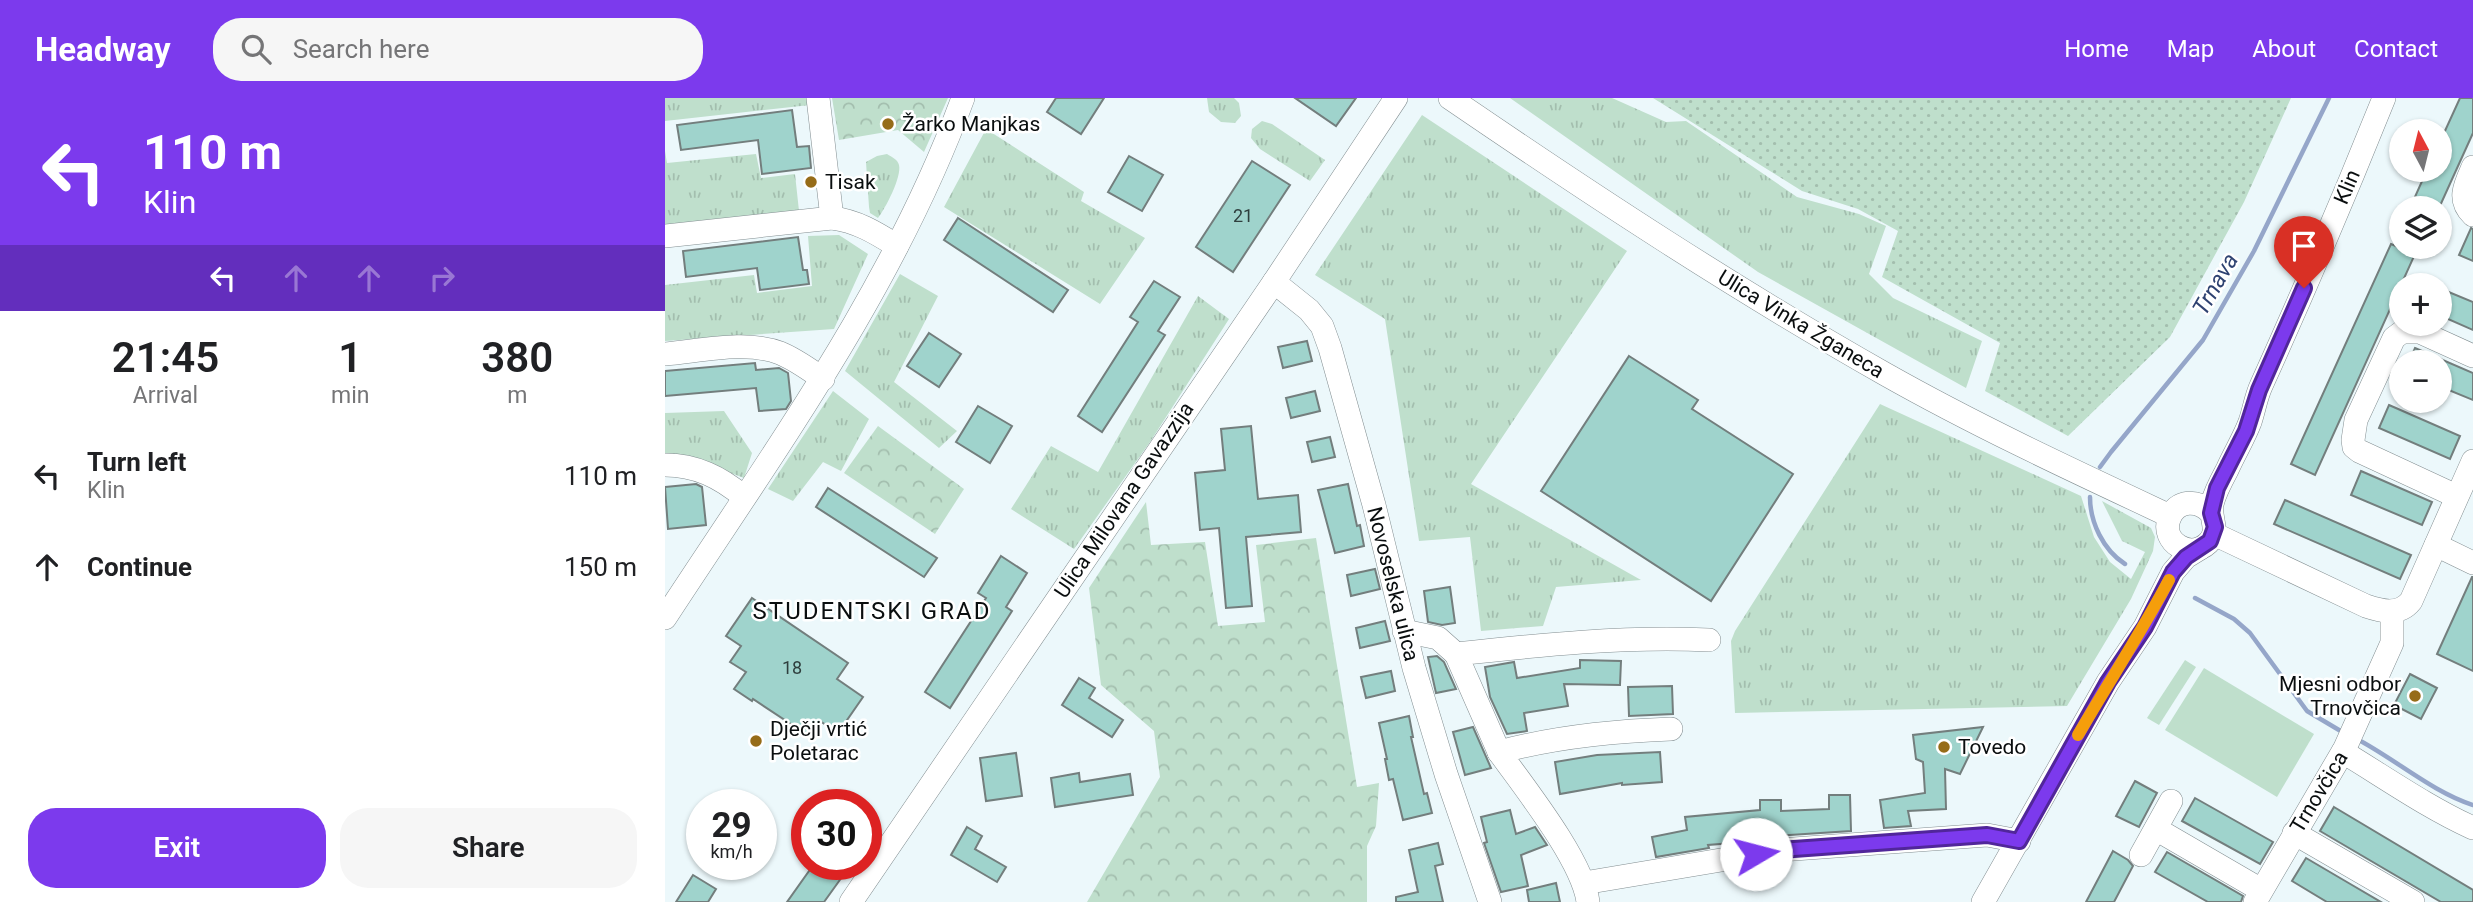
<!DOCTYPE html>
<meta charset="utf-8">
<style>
:root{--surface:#fff;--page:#f6f6f6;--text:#202124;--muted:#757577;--accent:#7c3aed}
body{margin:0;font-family:Roboto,sans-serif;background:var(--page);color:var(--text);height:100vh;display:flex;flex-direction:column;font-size:26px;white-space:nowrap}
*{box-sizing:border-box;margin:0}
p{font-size:23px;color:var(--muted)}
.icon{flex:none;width:38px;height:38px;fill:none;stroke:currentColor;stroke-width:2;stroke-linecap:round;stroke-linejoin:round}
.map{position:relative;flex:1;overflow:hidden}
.details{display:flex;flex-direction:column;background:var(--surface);width:665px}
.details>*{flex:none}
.banner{background:#7c3aed;color:#fff;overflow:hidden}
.needle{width:46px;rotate:353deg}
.fabs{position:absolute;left:1724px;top:21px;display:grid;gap:14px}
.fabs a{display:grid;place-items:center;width:63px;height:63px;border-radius:50%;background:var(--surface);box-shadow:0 2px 5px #0004;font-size:35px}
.speed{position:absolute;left:21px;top:691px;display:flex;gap:14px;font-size:35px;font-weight:700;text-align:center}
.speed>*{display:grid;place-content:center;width:91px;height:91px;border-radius:50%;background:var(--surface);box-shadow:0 2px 5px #0004;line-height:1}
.speed small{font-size:18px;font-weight:400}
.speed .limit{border:10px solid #d22;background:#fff;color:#111}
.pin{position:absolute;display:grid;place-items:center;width:60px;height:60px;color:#fff;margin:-72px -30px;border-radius:50% 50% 50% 0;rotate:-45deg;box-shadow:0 0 7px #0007}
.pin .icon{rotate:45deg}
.me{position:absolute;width:77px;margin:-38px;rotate:82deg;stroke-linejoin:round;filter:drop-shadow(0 0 5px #0008)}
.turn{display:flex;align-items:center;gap:24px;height:147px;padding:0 28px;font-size:32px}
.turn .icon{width:91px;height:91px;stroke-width:2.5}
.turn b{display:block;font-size:49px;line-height:60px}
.lanes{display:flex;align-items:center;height:66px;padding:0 28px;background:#0003;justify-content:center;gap:35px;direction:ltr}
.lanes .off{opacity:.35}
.eta{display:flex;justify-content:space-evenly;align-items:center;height:119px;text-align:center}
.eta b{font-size:42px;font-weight:600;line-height:49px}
.button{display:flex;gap:14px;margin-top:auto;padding:14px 28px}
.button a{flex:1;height:80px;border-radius:28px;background:var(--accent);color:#fff;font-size:28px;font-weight:600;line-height:80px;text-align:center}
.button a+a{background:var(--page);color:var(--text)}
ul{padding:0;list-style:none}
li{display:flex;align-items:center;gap:21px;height:91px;padding:0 28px}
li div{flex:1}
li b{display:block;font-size:26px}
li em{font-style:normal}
header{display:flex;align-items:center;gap:42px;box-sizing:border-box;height:98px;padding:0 35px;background:var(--accent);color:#fff}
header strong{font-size:33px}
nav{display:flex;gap:38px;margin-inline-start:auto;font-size:24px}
.search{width:490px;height:63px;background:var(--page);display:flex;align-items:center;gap:18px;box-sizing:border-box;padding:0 24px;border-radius:28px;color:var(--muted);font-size:26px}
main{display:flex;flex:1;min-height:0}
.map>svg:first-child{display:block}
.grass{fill:url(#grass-tufts)}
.park{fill:url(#park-crowns)}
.garden{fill:url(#garden-dots)}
.pitch{fill:#bfdfcc}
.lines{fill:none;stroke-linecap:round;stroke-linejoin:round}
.stream{stroke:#95a6c9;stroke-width:4.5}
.building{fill:#9fd3cc;stroke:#737e7d;stroke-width:2}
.minor-casing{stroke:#838e91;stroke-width:24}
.minor{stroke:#fff;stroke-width:23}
.route-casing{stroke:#51269a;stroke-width:18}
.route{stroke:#7c3aed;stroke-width:12}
.slow{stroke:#f59e0b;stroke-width:12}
.poi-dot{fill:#966c18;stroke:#fff;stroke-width:2.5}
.labels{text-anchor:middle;stroke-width:5;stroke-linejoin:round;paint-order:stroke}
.number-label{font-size:18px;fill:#2f3f3e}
.poi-label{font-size:21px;fill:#0a0e0f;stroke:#fff;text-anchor:start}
.street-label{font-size:21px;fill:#0a0e0f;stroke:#fff}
.water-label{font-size:23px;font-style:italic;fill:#2e4271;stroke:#fff}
.quarter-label{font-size:24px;letter-spacing:2px;fill:#0a0e0f;stroke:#fff}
</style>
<header>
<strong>Headway</strong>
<div class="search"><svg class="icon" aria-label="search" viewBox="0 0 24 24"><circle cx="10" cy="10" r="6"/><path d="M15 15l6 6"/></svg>Search here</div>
<nav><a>Home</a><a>Map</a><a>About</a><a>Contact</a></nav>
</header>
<main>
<section class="details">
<div class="banner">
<div class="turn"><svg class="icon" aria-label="left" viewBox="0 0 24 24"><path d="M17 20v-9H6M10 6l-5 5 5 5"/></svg><div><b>110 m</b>Klin</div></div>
<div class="lanes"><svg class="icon" aria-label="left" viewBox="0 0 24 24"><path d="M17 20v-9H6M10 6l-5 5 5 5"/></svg><svg class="icon off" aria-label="ahead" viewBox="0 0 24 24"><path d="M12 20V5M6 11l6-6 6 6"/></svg><svg class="icon off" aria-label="ahead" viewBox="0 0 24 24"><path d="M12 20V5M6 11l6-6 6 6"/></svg><svg class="icon off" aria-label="right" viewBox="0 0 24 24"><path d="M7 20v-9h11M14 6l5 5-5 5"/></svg></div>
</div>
<div class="eta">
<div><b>21:45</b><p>Arrival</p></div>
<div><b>1</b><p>min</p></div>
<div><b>380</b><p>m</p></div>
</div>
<ul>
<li><svg class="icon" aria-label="left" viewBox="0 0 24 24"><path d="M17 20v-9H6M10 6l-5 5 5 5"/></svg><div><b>Turn left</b><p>Klin</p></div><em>110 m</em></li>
<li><svg class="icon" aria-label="ahead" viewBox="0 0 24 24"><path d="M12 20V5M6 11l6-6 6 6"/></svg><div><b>Continue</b></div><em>150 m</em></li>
</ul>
<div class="button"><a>Exit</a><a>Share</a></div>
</section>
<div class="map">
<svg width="1808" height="804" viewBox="0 0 1808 804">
<defs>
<pattern id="grass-tufts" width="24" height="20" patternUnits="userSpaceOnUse" patternTransform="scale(1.75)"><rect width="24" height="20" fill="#bfdfcc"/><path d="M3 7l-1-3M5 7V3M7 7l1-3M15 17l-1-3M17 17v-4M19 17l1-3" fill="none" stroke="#a3beae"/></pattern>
<pattern id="park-crowns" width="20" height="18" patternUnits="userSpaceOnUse" patternTransform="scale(1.75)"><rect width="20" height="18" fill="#bfdfcc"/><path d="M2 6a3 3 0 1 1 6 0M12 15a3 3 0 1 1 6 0" fill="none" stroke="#a3beae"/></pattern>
<pattern id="garden-dots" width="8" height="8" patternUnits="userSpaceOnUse" patternTransform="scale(1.75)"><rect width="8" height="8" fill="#bfdfcc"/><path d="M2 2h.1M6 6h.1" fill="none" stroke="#a3beae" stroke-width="1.8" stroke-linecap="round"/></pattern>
</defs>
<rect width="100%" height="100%" fill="#ecf8fb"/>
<g class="grass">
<path d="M0 0H144L145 7 0 23Z"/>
<path d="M542 0H569L574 5 576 18 570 25 556 24 544 14Z"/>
<path d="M845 0H947L1001 24 1021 23 1132 99 1194 116 1221 128 1204 176 1228 200 1317 243 1301 290 1093 174Z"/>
<path d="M757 17 962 153 806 386 976 482 891 489 878 528 816 533 805 439 754 443 720 221 650 177Z"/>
<path d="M597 23 607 26 660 62 645 83 595 51 586 40 587 31Z"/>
<path d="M321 31 419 94 416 103 480 140 435 206 279 109Z"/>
<path d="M0 53 2 65 91 56 96 80 130 76 134 113 0 129Z"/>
<path d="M222 56C227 59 233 62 234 67 237 79 220 111 213 120L205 115 204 109 201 64 212 58Z"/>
<path d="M174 137 203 156 169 231 0 243V187L89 177 92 195 147 188 143 138Z"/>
<path d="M235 176 273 198 229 284 292 333 274 350 180 273Z"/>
<path d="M533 198 564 221 485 344 409 451 346 411 386 348 433 374Z"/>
<path d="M168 293 204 321 176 373 158 364 128 403 103 391Z"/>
<path d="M1215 306 1416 398 1429 439 1445 464 1466 481 1480 454 1457 443 1437 403 1486 430 1490 439 1488 453 1466 501 1402 608 1070 615 1066 543 1070 533Z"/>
<path d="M59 313 87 355 79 380 21 358 0 356V315Z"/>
</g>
<g class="park">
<path d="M167 0H283L259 54 233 32 174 42Z"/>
<path d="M213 328 299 391 270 436 179 375Z"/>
<path d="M481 404 486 447 540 444 553 528 600 524 591 447 651 440 692 689 714 685 711 728 702 748V804H422L495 679 489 633 436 587 424 490Z"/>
</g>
<path class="garden" d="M988 0H1626L1579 104 1505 239 1403 338 1320 293 1335 245 1217 179 1233 133 1193 111 1137 93Z"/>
<g class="pitch">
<path d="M1520 562 1531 569 1494 627 1482 620Z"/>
<path d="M1539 570 1649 636 1612 699 1500 632Z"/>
</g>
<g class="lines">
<g class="stream">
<path d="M1435 369 1446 354 1538 242 1589 153 1664 0"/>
<path d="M1425 399C1425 424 1438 452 1460 466"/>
<path d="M1530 500 1569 521 1585 535 1642 613 1679 635"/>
<path d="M1690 640C1729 660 1767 694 1808 707"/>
</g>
</g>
<g class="building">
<path d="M391 0H439L416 36 382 14Z"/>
<path d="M630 0H691L671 28Z"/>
<path d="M1795 0H1808V35L1798 57 1774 110H1745L1762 72H1774V46Z"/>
<path d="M127 12 132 49 144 48 146 70 97 76 93 42 16 52 12 27Z"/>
<path d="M464 58 498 77 477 113 443 94Z"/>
<path d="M587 63 625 87 568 174 531 149Z"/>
<path d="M293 120 403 192 388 214 279 142Z"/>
<path d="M1806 130 1808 131V163L1794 157Z"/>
<path d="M133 139 138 172H142L144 186 95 192 92 170 21 179 18 153Z"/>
<path d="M1726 146 1750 156 1650 377 1626 366Z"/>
<path d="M489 183 515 199 493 233 500 237 437 334 413 318 473 224 465 219Z"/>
<path d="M1774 190 1808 204V232L1774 217Z"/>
<path d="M264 235 296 256 274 289 242 268Z"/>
<path d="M642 243 647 263 618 270 613 249Z"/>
<path d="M1750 250 1808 275V302L1774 288V264H1744Z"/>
<path d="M964 258 1033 302 1027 311 1128 376 1046 503 876 393Z"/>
<path d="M90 265 91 272 114 270 123 275 126 303 121 311 94 313 91 290 0 298V273Z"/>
<path d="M650 293 655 313 626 320 621 300Z"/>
<path d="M1724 307 1795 338 1785 361 1714 330Z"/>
<path d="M313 308 347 328 325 365 291 344Z"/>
<path d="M586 328 593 401 633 397 636 434 581 439 587 508 561 510 554 430 535 432 530 375 560 372 556 331Z"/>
<path d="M665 339 670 359 647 364 642 344Z"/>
<path d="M1696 373 1767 404 1757 427 1686 397Z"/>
<path d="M31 386 37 389 41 427 3 431 0 389Z"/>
<path d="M683 386 692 428 695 427 699 448 670 455 653 392Z"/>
<path d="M163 390 272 460 259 479 151 409Z"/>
<path d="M1620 402 1746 457 1735 481 1609 426Z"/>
<path d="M336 458 362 475 341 509 347 513 285 610 260 594 321 500 313 495Z"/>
<path d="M710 471 715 491 686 498 682 477Z"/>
<path d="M1807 479H1808V573L1772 556Z"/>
<path d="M785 489 790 525 777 527 763 524 759 493Z"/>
<path d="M87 500 183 565 172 581 198 599 173 635 155 623 144 638 88 601 87 603 69 591 81 574 65 564 76 548 61 538Z"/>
<path d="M720 523 725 543 695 550 691 530Z"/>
<path d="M772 558 779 564 791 591 771 595 763 559Z"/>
<path d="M915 562 956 563 955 587 899 586 903 608 859 615 862 633 842 636 825 599 820 569 849 564 852 580 915 570Z"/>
<path d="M726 573 730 593 701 600 696 579Z"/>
<path d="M1745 576 1772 590 1756 621 1729 607Z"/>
<path d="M414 580 430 590 424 600 458 622 447 639 397 607Z"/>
<path d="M1007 588 1008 616 964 618 963 589Z"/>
<path d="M744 618 748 639H746L759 696 762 695 767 715 738 722 728 681 724 682 720 661H722L714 625Z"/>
<path d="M808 629 826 670 800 677 788 634Z"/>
<path d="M1318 629 1295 676 1280 671 1281 711 1243 713 1246 728 1219 730 1215 702 1260 695 1258 664 1251 661 1248 637Z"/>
<path d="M995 654 997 684 957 687V685L895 696 890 664 932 657Z"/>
<path d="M351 655 357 698 321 703 315 660Z"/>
<path d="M414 675 415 684 465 676 468 697 390 709 386 680Z"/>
<path d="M1470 683 1492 695 1474 729 1451 718Z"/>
<path d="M1164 697H1185L1186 733 1081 740V744L1043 747 1044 750 991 759 987 739 1022 732 1020 719 1095 712V702H1116V713L1164 711Z"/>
<path d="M1530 700 1608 744 1595 766 1517 723Z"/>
<path d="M1669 709 1808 792V804H1776L1655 733Z"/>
<path d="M845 712 851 736 870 729 882 747 856 757 863 788 836 794 819 745 822 744 816 719Z"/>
<path d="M302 729 317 738 310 751 341 769 332 784 286 757Z"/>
<path d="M773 745 778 766 770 768 778 804H731V799L753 794 744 752Z"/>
<path d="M1448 753 1463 762 1468 768 1449 804H1421Z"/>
<path d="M1502 754 1578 798 1576 804H1543L1490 774Z"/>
<path d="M1641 760 1687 787 1716 804H1662L1627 783Z"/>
<path d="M149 766H175L182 772 159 804H122Z"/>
<path d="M28 777 51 791 43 804H11Z"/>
<path d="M891 785 895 804H864L862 792Z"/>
</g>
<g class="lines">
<g class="minor-casing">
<g id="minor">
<path d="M153 0 167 120"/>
<path d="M785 0C927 97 1070 191 1220 276 1312 328 1409 373 1505 418"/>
<path d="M1808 69C1800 87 1792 102 1808 117"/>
<path d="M0 138 167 120C192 123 211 135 232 148"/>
<path d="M609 184 644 212 657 228 665 250 709 407 749 570 781 676 825 804"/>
<path d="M0 256C36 253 81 242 115 255 130 261 145 272 158 281"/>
<path d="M0 367C31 367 55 379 79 399"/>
<path d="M1791 398 1694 353 1689 349 1688 342 1691 322 1729 240 1737 234H1755L1808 258"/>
<path d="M1546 415C1534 401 1511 401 1504 421 1496 444 1525 462 1543 445 1556 433 1544 420 1547 406 1550 394 1556 383 1562 372 1569 356 1579 340 1585 324 1589 312 1591 299 1596 288 1639 193 1680 97 1719 0"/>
<path d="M1549 436 1701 508C1716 513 1734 518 1746 503L1808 363"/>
<path d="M1771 447 1808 465"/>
<path d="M0 520C109 353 229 189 298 0"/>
<path d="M739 533 773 540 791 556"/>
<path d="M834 654 791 556C875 547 959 538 1044 542"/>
<path d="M1678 654C1721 680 1762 709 1808 730"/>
<path d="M1491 731 1596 792"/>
<path d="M1629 735 1748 804"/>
<path d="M1476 757 1506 703"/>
<path d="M919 785 1115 752 1322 737 1354 743"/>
<path d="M186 804 609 184 731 0"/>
<path d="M923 804C918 763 859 689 834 654 890 639 948 633 1006 631"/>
<path d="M1318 804 1443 584 1480 529 1508 474 1521 459 1534 451"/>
<path d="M1590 804 1680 650 1727 545V513"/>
</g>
</g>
<use href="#minor" class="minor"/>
</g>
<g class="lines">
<g class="route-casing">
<path id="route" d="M1091 756 1115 752 1322 737 1354 743 1443 584 1480 529 1508 474 1521 459 1545 443 1550 429 1546 415 1552 390 1581 333 1594 292 1639 190"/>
</g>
<use href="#route" class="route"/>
<path class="slow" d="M1413 637C1443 585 1476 535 1504 482"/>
</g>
<g class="poi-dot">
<circle cx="223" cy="26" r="7"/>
<circle cx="146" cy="84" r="7"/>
<circle cx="1750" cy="598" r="7"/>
<circle cx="91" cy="643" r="7"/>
<circle cx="1279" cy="649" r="7"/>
</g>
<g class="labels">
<g class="number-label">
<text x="578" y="124">21</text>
<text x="127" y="576">18</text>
</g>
<g class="poi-label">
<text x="237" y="33">Žarko Manjkas</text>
<text x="160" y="91">Tisak</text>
<text x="1736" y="593" text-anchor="end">Mjesni odbor<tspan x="1736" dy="24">Trnovčica</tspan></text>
<text x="105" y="638">Dječji vrtić<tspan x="105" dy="24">Poletarac</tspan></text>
<text x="1293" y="656">Tovedo</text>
</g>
<g class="street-label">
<text transform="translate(1682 89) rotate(-67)" y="7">Klin</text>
<text transform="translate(1136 226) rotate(31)" y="7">Ulica Vinka Žganeca</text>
<text transform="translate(459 402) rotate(-56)" y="7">Ulica Milovana Gavazzija</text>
<text transform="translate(728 486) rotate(76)" y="7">Novoselska ulica</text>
<text transform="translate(1654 694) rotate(-59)" y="7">Trnovčica</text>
</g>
<g class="water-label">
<text transform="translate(1550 186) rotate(-60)" y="8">Trnava</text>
</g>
<g class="quarter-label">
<text x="207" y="521">STUDENTSKI GRAD</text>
</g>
</g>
</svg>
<div class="fabs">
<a><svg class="needle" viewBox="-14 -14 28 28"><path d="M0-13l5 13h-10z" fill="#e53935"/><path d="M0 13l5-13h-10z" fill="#757577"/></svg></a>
<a><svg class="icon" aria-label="layers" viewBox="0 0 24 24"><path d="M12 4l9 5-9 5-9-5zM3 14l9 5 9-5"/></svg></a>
<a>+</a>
<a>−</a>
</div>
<div class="speed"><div>29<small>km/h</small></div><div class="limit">30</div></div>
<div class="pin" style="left:1639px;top:190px;background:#d93025"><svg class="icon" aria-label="arrive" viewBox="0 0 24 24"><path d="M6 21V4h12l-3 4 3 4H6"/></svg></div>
<svg class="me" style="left:1091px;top:756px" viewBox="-20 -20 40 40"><circle r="19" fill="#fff"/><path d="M0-13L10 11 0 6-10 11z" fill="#7c3aed"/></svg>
</div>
</main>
